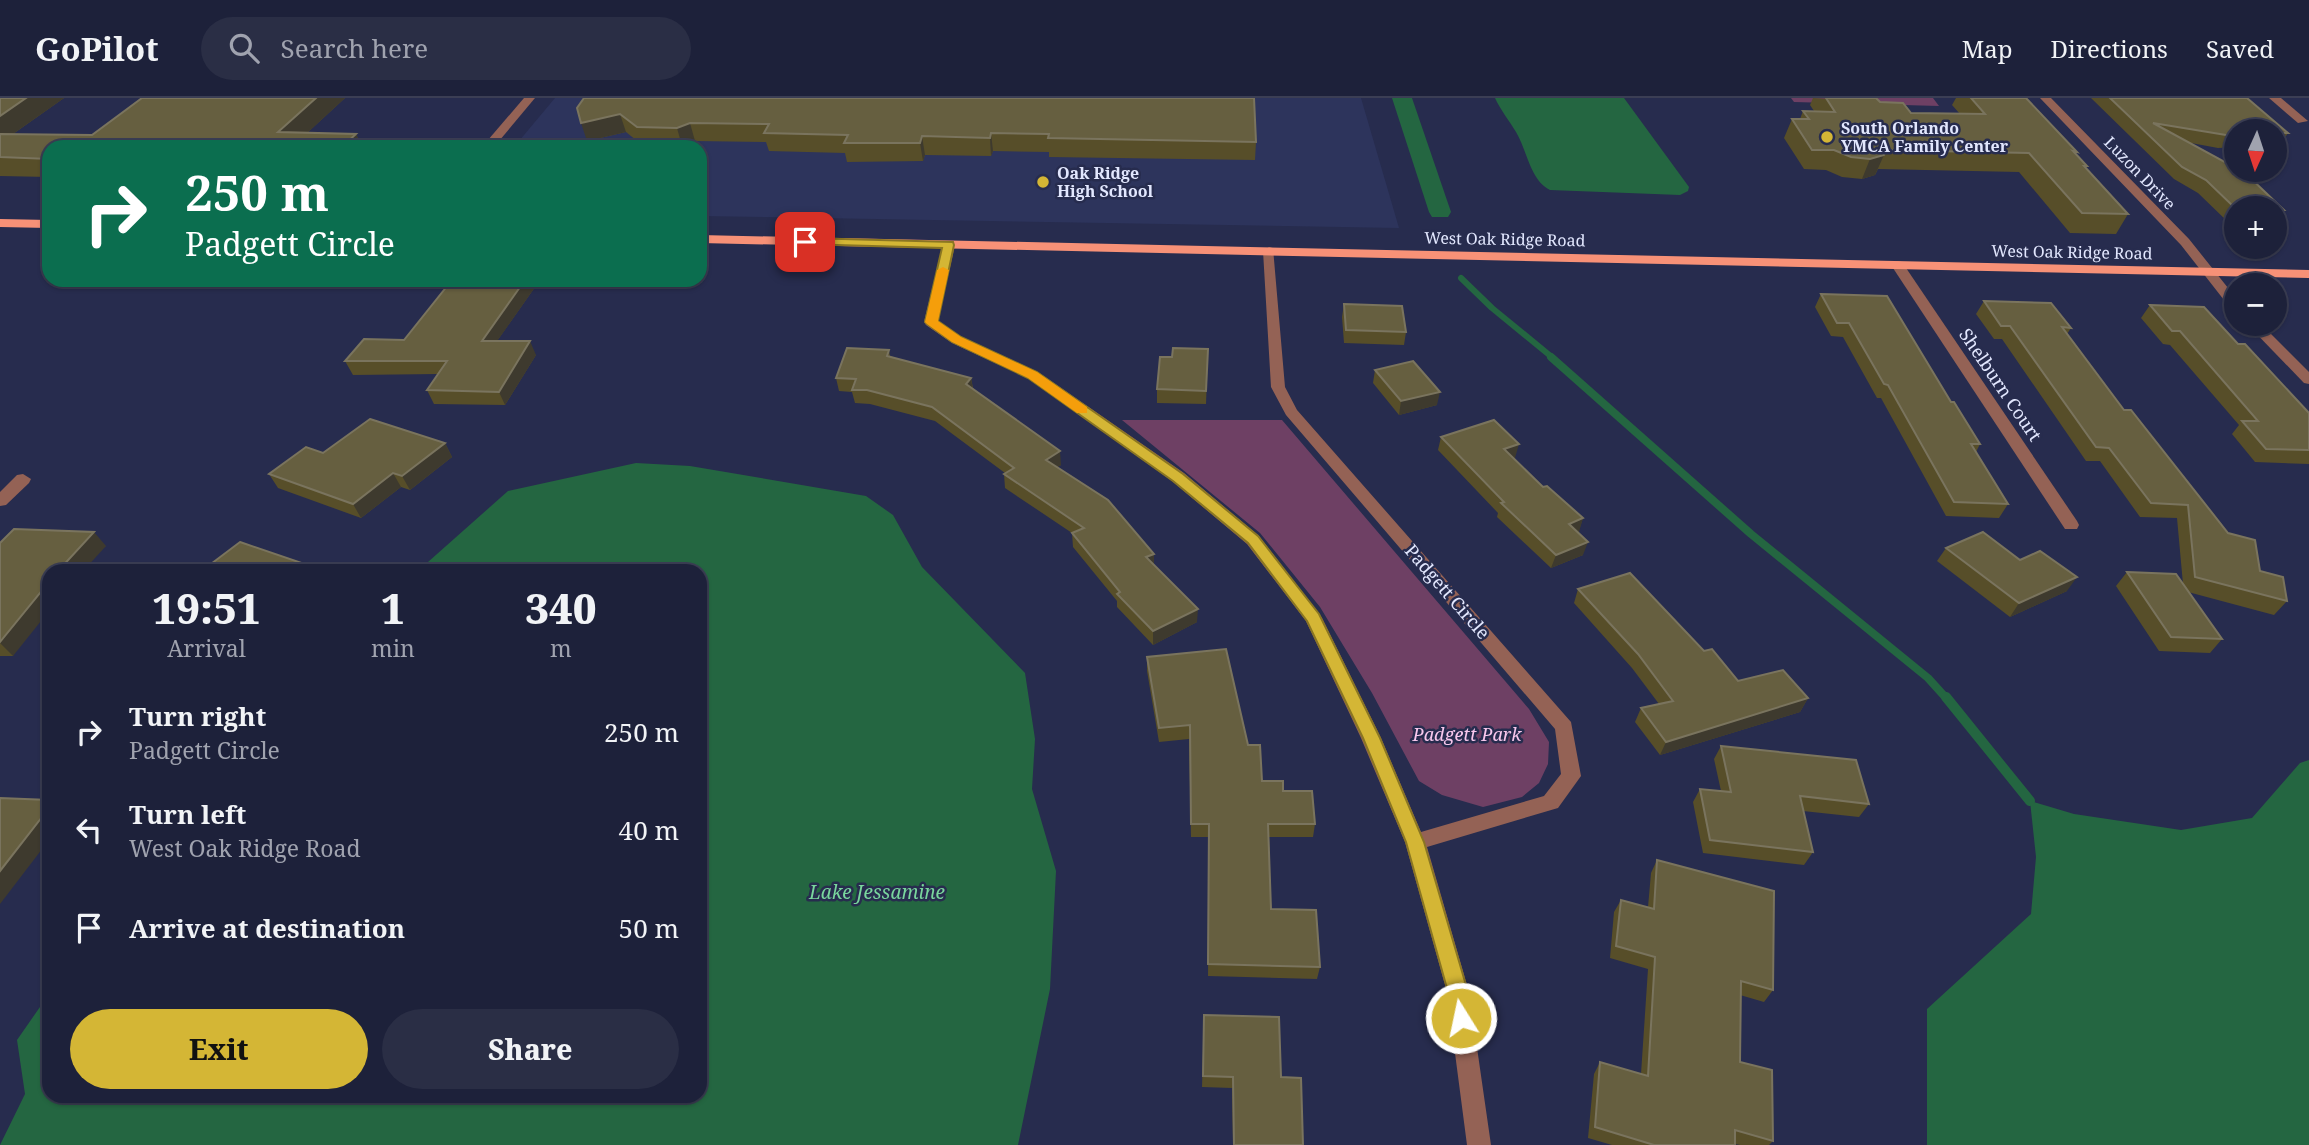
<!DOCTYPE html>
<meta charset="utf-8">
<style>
:root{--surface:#1d213a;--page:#2a2e45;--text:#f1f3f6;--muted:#a0a3af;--line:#3b3e54;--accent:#d4b635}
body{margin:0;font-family:"Noto Serif",serif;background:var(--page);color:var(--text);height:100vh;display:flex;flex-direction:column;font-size:26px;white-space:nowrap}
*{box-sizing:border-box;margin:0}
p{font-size:23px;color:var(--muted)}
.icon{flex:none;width:38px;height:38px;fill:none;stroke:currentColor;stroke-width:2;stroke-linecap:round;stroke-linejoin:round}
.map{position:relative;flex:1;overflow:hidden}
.side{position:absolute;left:42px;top:466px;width:665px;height:539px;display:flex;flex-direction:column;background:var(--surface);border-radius:21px;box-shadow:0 2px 5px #0004,0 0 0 2px var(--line)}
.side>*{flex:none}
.top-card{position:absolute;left:42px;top:42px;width:665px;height:147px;border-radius:21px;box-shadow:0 2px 5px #0004,0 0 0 2px var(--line);background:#0b6e4f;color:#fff;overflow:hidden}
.needle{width:46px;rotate:183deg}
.tools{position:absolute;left:2224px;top:21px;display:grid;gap:14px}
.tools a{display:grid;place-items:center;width:63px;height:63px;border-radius:50%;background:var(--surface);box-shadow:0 2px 5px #0004,0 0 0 2px var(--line);font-size:35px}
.pin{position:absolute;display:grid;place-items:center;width:60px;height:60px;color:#fff;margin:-30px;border-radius:14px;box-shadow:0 4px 10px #0006}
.me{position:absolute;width:77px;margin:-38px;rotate:350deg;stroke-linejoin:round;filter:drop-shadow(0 0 5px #0008)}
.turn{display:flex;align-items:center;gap:24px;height:147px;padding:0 28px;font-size:32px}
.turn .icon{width:91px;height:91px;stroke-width:2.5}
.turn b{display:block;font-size:49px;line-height:60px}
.eta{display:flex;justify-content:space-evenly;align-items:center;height:119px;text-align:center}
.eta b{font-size:42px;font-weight:800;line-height:49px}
.button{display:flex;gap:14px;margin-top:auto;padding:14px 28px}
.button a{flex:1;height:80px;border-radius:42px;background:var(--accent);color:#111;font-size:28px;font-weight:800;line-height:80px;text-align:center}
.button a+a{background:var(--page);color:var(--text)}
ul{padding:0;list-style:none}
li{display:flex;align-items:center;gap:21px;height:98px;padding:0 28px}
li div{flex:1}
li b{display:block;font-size:26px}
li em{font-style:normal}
header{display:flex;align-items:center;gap:42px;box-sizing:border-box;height:98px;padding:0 35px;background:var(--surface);border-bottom:2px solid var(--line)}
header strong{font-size:33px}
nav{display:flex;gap:38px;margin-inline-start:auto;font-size:24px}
.search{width:490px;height:63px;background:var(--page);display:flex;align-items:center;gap:18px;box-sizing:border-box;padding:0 24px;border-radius:38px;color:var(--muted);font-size:26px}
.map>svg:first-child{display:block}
.built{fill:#2d345c}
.green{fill:#6e4064}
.water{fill:#246641}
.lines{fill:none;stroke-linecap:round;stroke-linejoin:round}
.stream-far2{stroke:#246641;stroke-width:6}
.stream-far1{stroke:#246641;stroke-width:8}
.stream{stroke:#246641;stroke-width:10}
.canal{fill:#246641;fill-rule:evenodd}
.minor{fill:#946255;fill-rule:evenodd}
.major{fill:#f79177;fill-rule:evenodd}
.wall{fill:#574e29}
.shaded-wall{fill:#3e3a2e}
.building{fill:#665f40;stroke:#7a745e;stroke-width:2}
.route{fill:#d4b635;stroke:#8a7622;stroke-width:2}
.slow{fill:#f59e0b}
.poi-dot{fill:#d4b635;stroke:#272c4e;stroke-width:2.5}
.labels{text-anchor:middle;stroke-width:5;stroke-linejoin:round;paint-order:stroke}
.far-poi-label{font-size:16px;font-weight:bold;fill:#e2e7fe;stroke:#272c4e;text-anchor:start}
.far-street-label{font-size:16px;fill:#e2e7fe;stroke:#272c4e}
.street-label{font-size:18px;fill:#e2e7fe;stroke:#272c4e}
.park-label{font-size:18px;font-style:italic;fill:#f9c8ed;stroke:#272c4e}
.water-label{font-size:19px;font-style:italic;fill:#79d69d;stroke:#272c4e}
</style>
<header>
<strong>GoPilot</strong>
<div class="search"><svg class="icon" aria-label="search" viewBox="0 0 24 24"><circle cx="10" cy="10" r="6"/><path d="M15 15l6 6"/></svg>Search here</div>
<nav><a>Map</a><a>Directions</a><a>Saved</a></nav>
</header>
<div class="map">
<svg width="2309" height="1047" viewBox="0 0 2309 1047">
<rect width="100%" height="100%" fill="#272c4e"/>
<path class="built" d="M555 0H1361L1399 130 700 118V49H514Z"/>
<g class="green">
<path d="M1791 0H1933L1939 8 1794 4Z"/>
<path d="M1122 322H1282L1529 611 1549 644 1548 666 1539 685 1522 699 1483 709 1442 697 1419 683 1372 595 1320 509 1260 435Z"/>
</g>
<g class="water">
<path d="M1495 0H1624L1689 89 1688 93 1680 97 1550 92C1530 82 1527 52 1516 34 1509 22 1501 13 1495 0Z"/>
<path d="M636 365 690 368 866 398 893 417 922 469 1025 575 1035 641 1032 691 1056 773 1050 891 1018 1047H0L25 996 17 942 49 896V998H700V472H419L508 393Z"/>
<path d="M2309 662V1047H1927V911L2031 816 2036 759 2030 703 2074 716 2181 732 2252 720 2300 665Z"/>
</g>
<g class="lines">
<path class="stream-far2" d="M1461 180 1492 210 1553 260"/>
<path class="stream-far1" d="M1551 259 1751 436 1928 580 1947 601"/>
<path class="stream" d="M1946 599 2030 703"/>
<path class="canal" d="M1392 0H1412L1451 114 1448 119H1432L1429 114Z"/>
<g class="minor">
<path d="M524 0H535L494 49H482Z"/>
<path d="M2040 0H2051L2189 141 2236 200V212L2231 211 2181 147Z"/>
<path d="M2269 0H2281L2308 23 2298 25Z"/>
<path d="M949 143 955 147 938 223 962 239 1038 274 1184 375 1259 438 1322 520 1381 640 1421 734 1544 698 1561 676 1555 631 1286 317 1271 289 1263 153 1269 149 1273 150 1285 289 1297 312 1571 624 1581 678 1558 710 1427 749 1469 894 1491 1047H1467L1447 894 1405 744 1361 640 1306 523 1247 446 1172 383 1028 280 952 245 926 227 924 224 943 147Z"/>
<path d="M1897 163 1902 164 2077 423 2079 427 2077 431H2065L1891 167Z"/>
<path d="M2247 226H2261L2309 274V286L2304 285Z"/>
<path d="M23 376 31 381 29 385 6 407 0 408V394L17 377Z"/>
</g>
<g class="major">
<path d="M0 121 49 122V130L0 129Z"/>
<path d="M700 137 2309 172V180L700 145Z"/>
</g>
</g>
<g class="wall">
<path d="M0 0H64L13 36 92 37 142 0H345L307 35 356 36 362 49H49V79L0 78Z"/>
<path d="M584 0 1256 44 1255 62 1049 59V54L993 53 991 58 925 57 923 63 847 64 845 55 769 53 766 44 695 43 682 48 642 47 626 34 587 43Z"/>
<path d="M1813 0 1880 4 1911 15 1960 16 1952 7 1956 0H2026L2077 54 2076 56 2087 68 2086 70 2128 116 2116 136 2070 135 2019 74 1878 71 1875 77 1862 81 1842 79 1826 72 1804 71 1784 40 1792 21H1800L1803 13H1814L1810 7Z"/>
<path d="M2091 0H2247L2288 35 2280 47H2275V33H2236V49L2218 50 2191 45 2284 112 2275 124V110H2236V124L2227 123 2198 95 2174 81Z"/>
<path d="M452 182H540L497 243 536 257 505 307 434 306 427 292 438 276 353 277 345 263 404 242Z"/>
<path d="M1821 196 1951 304 1980 346 1976 354 2008 406 1999 420 1946 418 1881 300H1877L1843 239 1831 238 1815 209Z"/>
<path d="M1984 203 2071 230 2067 236 2124 312 2260 473 2287 503 2274 517 2188 494 2222 541 2210 555 2159 553 2116 488 2127 474 2183 486 2177 420 2140 419 2100 363H2086L2002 241H1994L1976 216Z"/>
<path d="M1344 206 1406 234 1404 247 1344 245 1342 219Z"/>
<path d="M2150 207 2238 246 2309 315V366L2255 364 2232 336 2239 327 2170 247 2163 246 2141 220Z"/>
<path d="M1208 251 1206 306 1157 305V291L1172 259Z"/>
<path d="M889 252 890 259 971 280 973 290 1061 367 1057 369 1154 456V466L1197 524 1153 547 1117 509V503L1073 449 1072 435 1005 390 1004 376 1005 375 935 323 870 306 855 305 852 294 839 293 836 280Z"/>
<path d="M1375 272 1437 307 1399 317 1373 285Z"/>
<path d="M1441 339 1515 360 1514 361 1543 389 1583 420 1578 435 1583 457 1551 470 1497 419 1498 415 1438 352Z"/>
<path d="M445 345 452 359 410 392 401 389 361 420 278 390 269 376Z"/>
<path d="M0 445 106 448 49 472 13 558H0Z"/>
<path d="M1946 450 2020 462 2067 493 2010 519 1937 463Z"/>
<path d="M1578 491 1704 553 1738 583 1808 600 1800 614 1660 657 1635 624 1641 610 1659 606 1632 570 1574 505Z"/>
<path d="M1147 559 1248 647 1262 683 1283 693 1315 726 1313 739H1269L1271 811 1320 869 1317 881 1208 878 1209 739H1191L1189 641 1159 644 1147 573Z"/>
<path d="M1721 648 1869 706 1859 719 1803 713 1813 754 1804 767 1703 755 1693 704 1700 691 1721 693 1714 661Z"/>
<path d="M1657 762 1773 892 1764 904 1740 897V964L1773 1043 1769 1047H1740L1735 1046V1047H1612L1588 1040 1594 976 1600 964 1641 976 1648 871 1610 860 1614 814 1621 802 1648 809 1651 775Z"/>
<path d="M1204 917 1281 979 1303 1047H1233L1232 990 1202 989Z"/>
</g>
<g class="shaded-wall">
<path d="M26 0H64L0 45V18Z"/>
<path d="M316 0H345L292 49 278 34Z"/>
<path d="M620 16 626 34 587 43 581 25Z"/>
<path d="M690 25 695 43 682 48 677 30Z"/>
<path d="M991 35 993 53 991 58 990 40Z"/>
<path d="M356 36 362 49H342Z"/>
<path d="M922 38 925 57 923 63 920 45Z"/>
<path d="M1884 57 1875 77 1862 81 1870 61Z"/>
<path d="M525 182H540L488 256 482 243Z"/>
<path d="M530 243 536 257 505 307 499 294Z"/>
<path d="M971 280 973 293 966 286Z"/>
<path d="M1440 294 1437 307 1399 317 1401 303Z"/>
<path d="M445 345 452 359 410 392 402 378Z"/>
<path d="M1519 346 1515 360 1500 365 1504 351Z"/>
<path d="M1060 353 1061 367 1047 376 1046 362Z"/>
<path d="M393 375 401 389 361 420 353 406Z"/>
<path d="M1583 420 1579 434 1564 440 1569 426Z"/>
<path d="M94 434 106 448 84 472H59Z"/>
<path d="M1588 444 1583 457 1551 470 1556 457Z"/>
<path d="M1154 456V469L1146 459Z"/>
<path d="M2077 479 2067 493 2010 519 2019 505Z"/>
<path d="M49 484V513L13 558 0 545V544Z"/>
<path d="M1198 511 1197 524 1153 547V533Z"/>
<path d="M1808 600 1800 614 1660 657 1666 644Z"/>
<path d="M49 710V742L0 806V773Z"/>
</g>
<g class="building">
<path d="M0 0H26L0 18Z"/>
<path d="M142 0H316L278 34 356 36 342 49H49V61L0 59V36L92 37Z"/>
<path d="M584 0H1254L1256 44 1048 40 1049 36 991 35 990 40 922 38 920 45H844L848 37 764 35 769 26 690 25 677 30 637 29 620 16 581 25 577 10Z"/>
<path d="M1826 0H1876L1880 4 1903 5 1911 15 1985 16 1971 0H2026L2077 54 2073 53 2087 68H2084L2128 116 2082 115 2029 55 1886 52 1884 57 1870 61 1851 59 1834 52H1812L1792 21H1809L1803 13 1835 14Z"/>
<path d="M2110 0H2247L2288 35H2275V33H2236V37H2226L2153 25 2236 70V72L2243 73 2284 112H2275V110L2236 111 2206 82 2182 69Z"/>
<path d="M452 182H525L482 243H530L499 294 427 292 447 263H345L364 241 404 242Z"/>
<path d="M1821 196 1887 198 1951 304H1954L1980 346H1971L2008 406 1954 404 1888 287 1884 286 1849 225H1837Z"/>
<path d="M1984 203 2051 205 2071 230 2062 229 2124 312H2131L2228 435 2255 442 2260 473 2283 479 2287 503 2195 479 2188 407 2151 405 2109 350 2096 349 2010 228H2001Z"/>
<path d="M1344 206 1402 208 1406 234 1346 232Z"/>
<path d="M2150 207 2204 209 2238 246H2245L2309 315V352L2266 351 2242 323H2258L2180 233H2172Z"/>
<path d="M847 250 889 252 887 258 971 280 966 286 1060 353 1046 362 1108 402 1154 456 1146 459 1198 511 1153 533 1117 496 1120 494 1072 435 1084 430 1004 376 1014 370 932 309 867 292H852L856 281 836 280Z"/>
<path d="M1173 250 1208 251 1206 293 1157 291 1160 259H1172Z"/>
<path d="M1413 263 1440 294 1401 303 1375 272Z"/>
<path d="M370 321 445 345 402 378 393 375 353 406 269 376 306 349 323 355Z"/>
<path d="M1494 322 1519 346 1504 351 1543 389 1547 388 1583 420 1569 426 1588 444 1556 457 1501 405 1504 404 1441 339Z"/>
<path d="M14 431 94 434 59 472H49V484L0 544V445Z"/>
<path d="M1983 434 2020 462 2040 453 2077 479 2019 505 1946 450Z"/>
<path d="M240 444 322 472H203Z"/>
<path d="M2127 474 2176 476 2222 541 2171 539Z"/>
<path d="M1630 475 1704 553 1712 551 1738 583 1783 572 1808 600 1666 644 1641 610 1673 603 1638 556 1578 491Z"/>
<path d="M1226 551 1248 647H1260L1262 683H1283V693H1312L1315 726H1268L1271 811 1316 812 1320 869 1208 866 1209 726H1191L1190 627 1159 630 1147 559Z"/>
<path d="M1721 648 1856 662 1869 706 1800 698 1813 754 1710 742 1700 691 1731 694Z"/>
<path d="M0 700 49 702V710L0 773Z"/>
<path d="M1657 762 1774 793 1773 892 1741 883 1740 964 1772 972 1773 1043 1735 1032V1047H1654L1595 1029 1600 964 1648 978 1655 859 1616 848 1621 802 1654 811Z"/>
<path d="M1204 917 1279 919 1281 979 1301 980 1303 1047H1234L1233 979 1203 978Z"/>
</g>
<path class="route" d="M805 140 953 144 954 147 938 223 961 239 1037 274 1183 376 1258 438 1319 516 1380 640 1424 744 1468 894 1472 920 1469 927 1461 930 1454 927 1448 894 1406 744 1363 640 1307 523 1248 445 1173 383 1028 280 952 244 927 226 925 224 942 150 801 146V141Z"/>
<path class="slow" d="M943 169 949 172 938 223 961 239 1037 274 1087 309V315H1077L1028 280 952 244 927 226 925 224 937 172Z"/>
<g class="poi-dot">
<circle cx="1827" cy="39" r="7"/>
<circle cx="1043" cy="84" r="7"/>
</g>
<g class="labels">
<g class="far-poi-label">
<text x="1841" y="36">South Orlando<tspan x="1841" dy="18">YMCA Family Center</tspan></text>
<text x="1057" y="81">Oak Ridge<tspan x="1057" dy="18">High School</tspan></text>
</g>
<g class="far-street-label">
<text transform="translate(2140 75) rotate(46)" y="6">Luzon Drive</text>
<text transform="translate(1505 141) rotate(1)" y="6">West Oak Ridge Road</text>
<text transform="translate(2072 154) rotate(1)" y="6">West Oak Ridge Road</text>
</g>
<g class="street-label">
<text transform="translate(2000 287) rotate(56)" y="6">Shelburn Court</text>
<text transform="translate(1447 494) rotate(49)" y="6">Padgett Circle</text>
</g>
<g class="park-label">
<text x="1467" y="643">Padgett Park</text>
</g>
<g class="water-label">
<text x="877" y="801">Lake Jessamine</text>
</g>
</g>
</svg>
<div class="tools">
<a><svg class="needle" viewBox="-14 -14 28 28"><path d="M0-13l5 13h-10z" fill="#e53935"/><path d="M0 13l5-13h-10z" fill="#a0a3af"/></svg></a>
<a>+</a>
<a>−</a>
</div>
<div class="pin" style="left:805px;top:144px;background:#d93025"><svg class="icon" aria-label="arrive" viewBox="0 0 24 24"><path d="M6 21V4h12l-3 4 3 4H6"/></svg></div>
<svg class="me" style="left:1461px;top:920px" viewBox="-20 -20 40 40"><circle r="17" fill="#d4b635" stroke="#fff" stroke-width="3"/><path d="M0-11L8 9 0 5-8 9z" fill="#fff"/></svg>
<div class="top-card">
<div class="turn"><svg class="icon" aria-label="right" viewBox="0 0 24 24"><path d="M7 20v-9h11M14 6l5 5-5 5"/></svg><div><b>250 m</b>Padgett Circle</div></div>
</div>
<section class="side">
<div class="eta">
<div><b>19:51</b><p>Arrival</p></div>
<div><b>1</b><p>min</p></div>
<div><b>340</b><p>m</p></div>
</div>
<ul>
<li><svg class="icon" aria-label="right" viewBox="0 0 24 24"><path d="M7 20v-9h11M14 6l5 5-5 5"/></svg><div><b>Turn right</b><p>Padgett Circle</p></div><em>250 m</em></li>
<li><svg class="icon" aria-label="left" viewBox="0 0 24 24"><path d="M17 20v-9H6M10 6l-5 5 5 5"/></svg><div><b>Turn left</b><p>West Oak Ridge Road</p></div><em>40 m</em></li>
<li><svg class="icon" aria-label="arrive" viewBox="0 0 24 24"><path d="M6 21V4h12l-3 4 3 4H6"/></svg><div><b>Arrive at destination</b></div><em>50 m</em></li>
</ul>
<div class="button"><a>Exit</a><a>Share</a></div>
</section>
</div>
